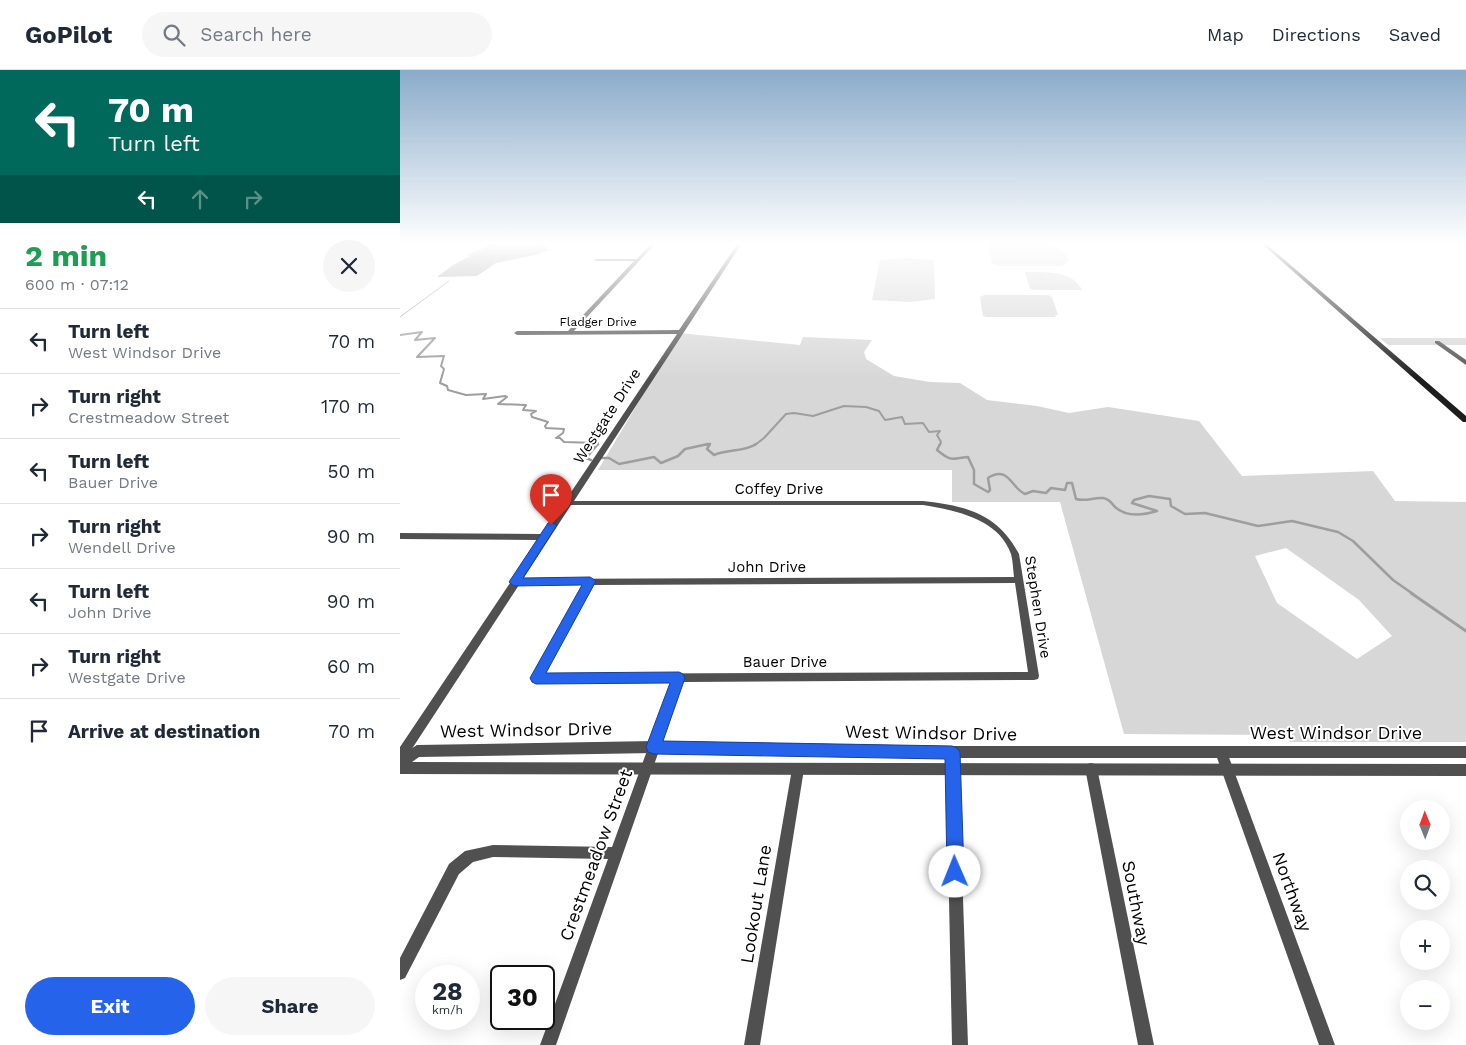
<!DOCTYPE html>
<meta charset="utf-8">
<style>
:root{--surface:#fff;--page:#f6f6f7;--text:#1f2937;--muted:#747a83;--line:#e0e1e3;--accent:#2563eb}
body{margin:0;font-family:"Work Sans",sans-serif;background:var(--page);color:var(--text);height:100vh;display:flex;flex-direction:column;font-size:19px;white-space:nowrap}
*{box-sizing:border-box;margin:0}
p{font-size:16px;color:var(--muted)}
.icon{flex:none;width:28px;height:28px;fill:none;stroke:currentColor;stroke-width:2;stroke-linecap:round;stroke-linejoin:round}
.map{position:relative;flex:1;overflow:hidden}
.drawer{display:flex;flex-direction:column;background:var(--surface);width:400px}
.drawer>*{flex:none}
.hud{background:#00695c;color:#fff;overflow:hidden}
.needle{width:32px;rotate:359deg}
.controls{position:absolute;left:1000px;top:730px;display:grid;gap:10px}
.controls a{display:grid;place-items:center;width:50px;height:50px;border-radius:50%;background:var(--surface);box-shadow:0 5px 20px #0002;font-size:25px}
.speed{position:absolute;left:15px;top:895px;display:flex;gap:10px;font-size:25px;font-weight:700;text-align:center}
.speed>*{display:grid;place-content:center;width:65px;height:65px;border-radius:50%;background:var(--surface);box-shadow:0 5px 20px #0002;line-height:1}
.speed small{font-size:12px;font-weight:400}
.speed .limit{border:2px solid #111;border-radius:8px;background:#fff;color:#111}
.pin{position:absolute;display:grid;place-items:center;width:42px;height:42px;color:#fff;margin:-51px -21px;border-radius:50% 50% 50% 0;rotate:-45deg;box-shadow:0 0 5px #0007}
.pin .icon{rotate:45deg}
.me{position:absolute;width:55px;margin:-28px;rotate:359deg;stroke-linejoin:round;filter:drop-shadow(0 0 4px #0008)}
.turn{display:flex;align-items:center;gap:18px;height:105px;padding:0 25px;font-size:22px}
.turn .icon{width:65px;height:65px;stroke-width:2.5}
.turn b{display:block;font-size:35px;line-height:42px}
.lanes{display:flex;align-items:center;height:48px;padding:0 25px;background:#0003;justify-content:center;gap:25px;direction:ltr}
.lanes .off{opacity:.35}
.round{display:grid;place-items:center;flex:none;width:52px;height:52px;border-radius:26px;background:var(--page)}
.overview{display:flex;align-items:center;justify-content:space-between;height:85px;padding:0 25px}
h1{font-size:30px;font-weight:700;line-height:38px;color:#1e9e55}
.button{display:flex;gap:10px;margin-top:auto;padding:10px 25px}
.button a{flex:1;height:58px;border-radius:30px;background:var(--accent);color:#fff;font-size:20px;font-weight:700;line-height:58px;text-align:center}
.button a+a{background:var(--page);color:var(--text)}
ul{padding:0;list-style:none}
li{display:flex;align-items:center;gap:15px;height:65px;padding:0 25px;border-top:1px solid var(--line)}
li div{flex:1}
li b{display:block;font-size:19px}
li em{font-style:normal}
header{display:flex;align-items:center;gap:30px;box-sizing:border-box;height:70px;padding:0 25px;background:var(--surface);border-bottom:1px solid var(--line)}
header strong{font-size:24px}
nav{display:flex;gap:28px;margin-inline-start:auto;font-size:18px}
.search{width:350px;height:45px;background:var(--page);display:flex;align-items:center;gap:12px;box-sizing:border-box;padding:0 18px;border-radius:28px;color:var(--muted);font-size:19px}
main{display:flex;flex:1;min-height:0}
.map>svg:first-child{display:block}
.green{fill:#d7d7d7;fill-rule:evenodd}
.water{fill:#9e9e9e}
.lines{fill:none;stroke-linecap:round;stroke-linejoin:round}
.stream-far3{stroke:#9e9e9e;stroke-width:1}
.stream-far2{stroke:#9e9e9e;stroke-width:2}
.stream-far1{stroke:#9e9e9e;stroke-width:2.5}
.stream{stroke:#9e9e9e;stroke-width:3}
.minor{fill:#505050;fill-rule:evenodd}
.tertiary{fill:#505050;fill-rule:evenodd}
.secondary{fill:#1d1d1d;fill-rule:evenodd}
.route{fill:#2563eb;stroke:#184099}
.labels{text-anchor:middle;stroke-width:4;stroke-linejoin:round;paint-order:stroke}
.far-street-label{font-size:12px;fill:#000;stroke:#fff}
.street-label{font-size:15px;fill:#000;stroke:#fff}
.near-street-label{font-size:18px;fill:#000;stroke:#fff}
</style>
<header>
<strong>GoPilot</strong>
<div class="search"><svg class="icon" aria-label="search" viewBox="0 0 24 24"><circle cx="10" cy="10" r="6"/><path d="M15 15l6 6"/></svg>Search here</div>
<nav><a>Map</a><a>Directions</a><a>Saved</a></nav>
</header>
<main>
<section class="drawer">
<div class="hud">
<div class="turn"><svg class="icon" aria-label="left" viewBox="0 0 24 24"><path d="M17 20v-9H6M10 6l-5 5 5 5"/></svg><div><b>70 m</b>Turn left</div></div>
<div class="lanes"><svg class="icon" aria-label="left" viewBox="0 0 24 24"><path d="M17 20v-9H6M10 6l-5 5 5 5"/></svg><svg class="icon off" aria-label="ahead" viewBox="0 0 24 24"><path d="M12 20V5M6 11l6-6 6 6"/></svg><svg class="icon off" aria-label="right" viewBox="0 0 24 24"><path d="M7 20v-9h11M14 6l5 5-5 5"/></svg></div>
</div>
<div class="overview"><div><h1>2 min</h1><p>600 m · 07:12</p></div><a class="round"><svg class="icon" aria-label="close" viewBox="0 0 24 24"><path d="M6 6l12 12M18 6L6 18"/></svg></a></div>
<ul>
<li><svg class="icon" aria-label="left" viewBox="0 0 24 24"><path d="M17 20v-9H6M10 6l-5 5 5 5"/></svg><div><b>Turn left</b><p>West Windsor Drive</p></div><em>70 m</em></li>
<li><svg class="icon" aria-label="right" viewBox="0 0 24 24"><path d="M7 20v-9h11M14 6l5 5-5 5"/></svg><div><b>Turn right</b><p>Crestmeadow Street</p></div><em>170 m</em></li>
<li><svg class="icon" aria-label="left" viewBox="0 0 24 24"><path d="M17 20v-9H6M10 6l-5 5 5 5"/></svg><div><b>Turn left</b><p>Bauer Drive</p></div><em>50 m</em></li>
<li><svg class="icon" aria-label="right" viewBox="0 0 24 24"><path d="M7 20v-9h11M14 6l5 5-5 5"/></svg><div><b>Turn right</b><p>Wendell Drive</p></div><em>90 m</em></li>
<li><svg class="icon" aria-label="left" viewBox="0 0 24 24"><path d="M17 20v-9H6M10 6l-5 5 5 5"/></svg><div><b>Turn left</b><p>John Drive</p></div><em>90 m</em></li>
<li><svg class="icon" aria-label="right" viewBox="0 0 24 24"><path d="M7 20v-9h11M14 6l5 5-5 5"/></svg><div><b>Turn right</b><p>Westgate Drive</p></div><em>60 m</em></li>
<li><svg class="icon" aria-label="arrive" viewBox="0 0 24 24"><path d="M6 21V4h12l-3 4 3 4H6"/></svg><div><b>Arrive at destination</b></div><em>70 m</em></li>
</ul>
<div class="button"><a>Exit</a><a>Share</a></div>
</section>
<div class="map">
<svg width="1066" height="975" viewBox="0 0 1066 975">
<rect width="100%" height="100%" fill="#fff"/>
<g class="green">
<path d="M597 173C620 173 656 167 669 190L662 196H598L592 194 588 174Z"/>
<path d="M507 188 534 190 535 229 510 232 472 230 480 190Z"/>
<path d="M625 202C644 202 673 200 682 220H634L630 219Z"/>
<path d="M584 225H648L652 227 658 245H655L656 247H587L583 246 580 227Z"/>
<path d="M280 263 400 275 403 267 472 270 464 282 466 289 494 306 530 312 560 313 587 330 637 336 669 343 708 337 799 351 842 406 973 401 995 431 1066 432V672H890L886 665 724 664 660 432H552V400H198ZM886 478 959 530 992 566 957 589 877 533 855 486Z"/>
<path d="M980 268H1066V275H988Z"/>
</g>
<path class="water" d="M91 173H144L141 174 147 176 146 178 149 180 135 185 96 193 77 206 37 207 53 195 70 186 67 185 88 176Z"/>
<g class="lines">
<path class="stream-far3" d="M0 247 49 211"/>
<g class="stream-far2">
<path d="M0 265 22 262 15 270 35 268 17 287 44 286 41 296 44 299 40 313 47 316 48 320 66 325 86 324 83 329 105 326 107 327 98 334 126 335 123 340 136 341 131 344 132 347 148 352 145 356 146 358 164 359 163 363 156 368H160L164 372 198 373 197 375"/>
<path d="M304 375H309"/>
<path d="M355 375 364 368 386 344 394 343 413 346 444 336 466 337 479 341 485 350 502 347 505 354 523 353 529 362 540 361 537 365 541 372 540 375"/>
</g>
<g class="stream-far1">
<path d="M540 374 537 380C553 393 551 388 568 387L574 400V414L588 422 590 420 588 408C609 395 611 418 625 424L633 421 646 423 651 418 665 420 667 413H672L676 429C686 432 694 427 703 428 710 429 711 433 715 437 727 448 744 445 757 441L732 433 734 430 749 426 770 429 771 436 785 444 805 443 858 456 892 451 938 462 953 471 993 510 1013 524"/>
<path d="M202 388H209L219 394 254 387 261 393 278 386 285 379 308 374H310L307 379 314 385C328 379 345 382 356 374"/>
<path d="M191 390 186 388 198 374"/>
</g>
<path class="stream" d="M1011 523 1066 561"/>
<g class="minor">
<path d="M252 173H256L174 261 279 260 338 173H342L174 431H523C566 436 597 443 619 484L639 606 638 609 634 610 283 612 156 975H140L208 789 93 787 73 792 59 804 5 908 0 910V888L49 794 65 781 93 775 212 777 272 612H137L133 611 132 608 183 515H119L4 691 0 692V677L110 513 111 510 113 509 139 470 0 469V463L143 464 277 264 117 265 114 263 117 261H168L234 191H196L194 189H237ZM171 435H523C555 440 599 449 611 484 613 491 613 500 614 507L123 509ZM615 513 628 602 145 604 193 515Z"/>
<path d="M1035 271H1039L1066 290V295L1035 273Z"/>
<path d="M552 677 556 678 558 682 568 975H552L546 682 548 678Z"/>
<path d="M821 677 825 678 827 682 935 975H919L815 682 817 678Z"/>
<path d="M691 693 695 694 697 698 754 975H738L685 698 687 694Z"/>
<path d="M398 694 402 695 404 699 360 975H344L392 699 394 695Z"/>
</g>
<path class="tertiary" d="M254 671 552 676H1066V688H552L254 683 19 687 12 692 1066 694V706L0 704V686L17 675Z"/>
<path class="secondary" d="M861 173H865L1066 346V352H1063Z"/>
</g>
<linearGradient id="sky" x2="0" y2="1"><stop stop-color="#8aabca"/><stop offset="0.56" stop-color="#fff"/><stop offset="1" stop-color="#fff" stop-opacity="0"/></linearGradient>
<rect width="1066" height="309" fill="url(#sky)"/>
<path class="route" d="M151 452 157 455 123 508 190 507 196 511 146 603 279 602 283 604 285 608 263 671 552 676 557 678 560 682 564 802 562 809 555 811 549 809 547 802 545 689 254 684 248 682 246 677 270 613 136 614 132 612 130 608 182 515 114 516 109 512 148 453Z"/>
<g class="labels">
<g class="far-street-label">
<text x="198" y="256">Fladger Drive</text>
</g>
<g class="street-label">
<text transform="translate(207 346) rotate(-57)" y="5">Westgate Drive</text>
<text x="379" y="424">Coffey Drive</text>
<text x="367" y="502">John Drive</text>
<text transform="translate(638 537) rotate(81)" y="5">Stephen Drive</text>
<text x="385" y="597">Bauer Drive</text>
</g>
<g class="near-street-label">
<text transform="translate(126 660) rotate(-1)" y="6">West Windsor Drive</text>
<text transform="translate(531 663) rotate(1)" y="6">West Windsor Drive</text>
<text x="936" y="669">West Windsor Drive</text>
<text transform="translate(196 785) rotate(-70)" y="6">Crestmeadow Street</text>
<text transform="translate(892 822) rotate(70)" y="6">Northway</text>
<text transform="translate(736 833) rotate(79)" y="6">Southway</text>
<text transform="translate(356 834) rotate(-81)" y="6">Lookout Lane</text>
</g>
</g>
</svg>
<div class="controls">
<a><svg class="needle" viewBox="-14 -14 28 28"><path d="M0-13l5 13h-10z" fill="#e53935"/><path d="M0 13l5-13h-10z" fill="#747a83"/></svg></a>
<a><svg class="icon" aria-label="search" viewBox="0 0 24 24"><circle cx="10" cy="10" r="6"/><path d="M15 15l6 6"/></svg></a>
<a>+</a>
<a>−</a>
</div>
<div class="speed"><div>28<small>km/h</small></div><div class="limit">30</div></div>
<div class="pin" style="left:151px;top:455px;background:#d93025"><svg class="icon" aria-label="arrive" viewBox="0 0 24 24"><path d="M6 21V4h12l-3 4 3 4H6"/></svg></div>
<svg class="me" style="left:555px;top:802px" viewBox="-20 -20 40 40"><circle r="19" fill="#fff"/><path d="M0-13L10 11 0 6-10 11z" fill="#2563eb"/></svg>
</div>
</main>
